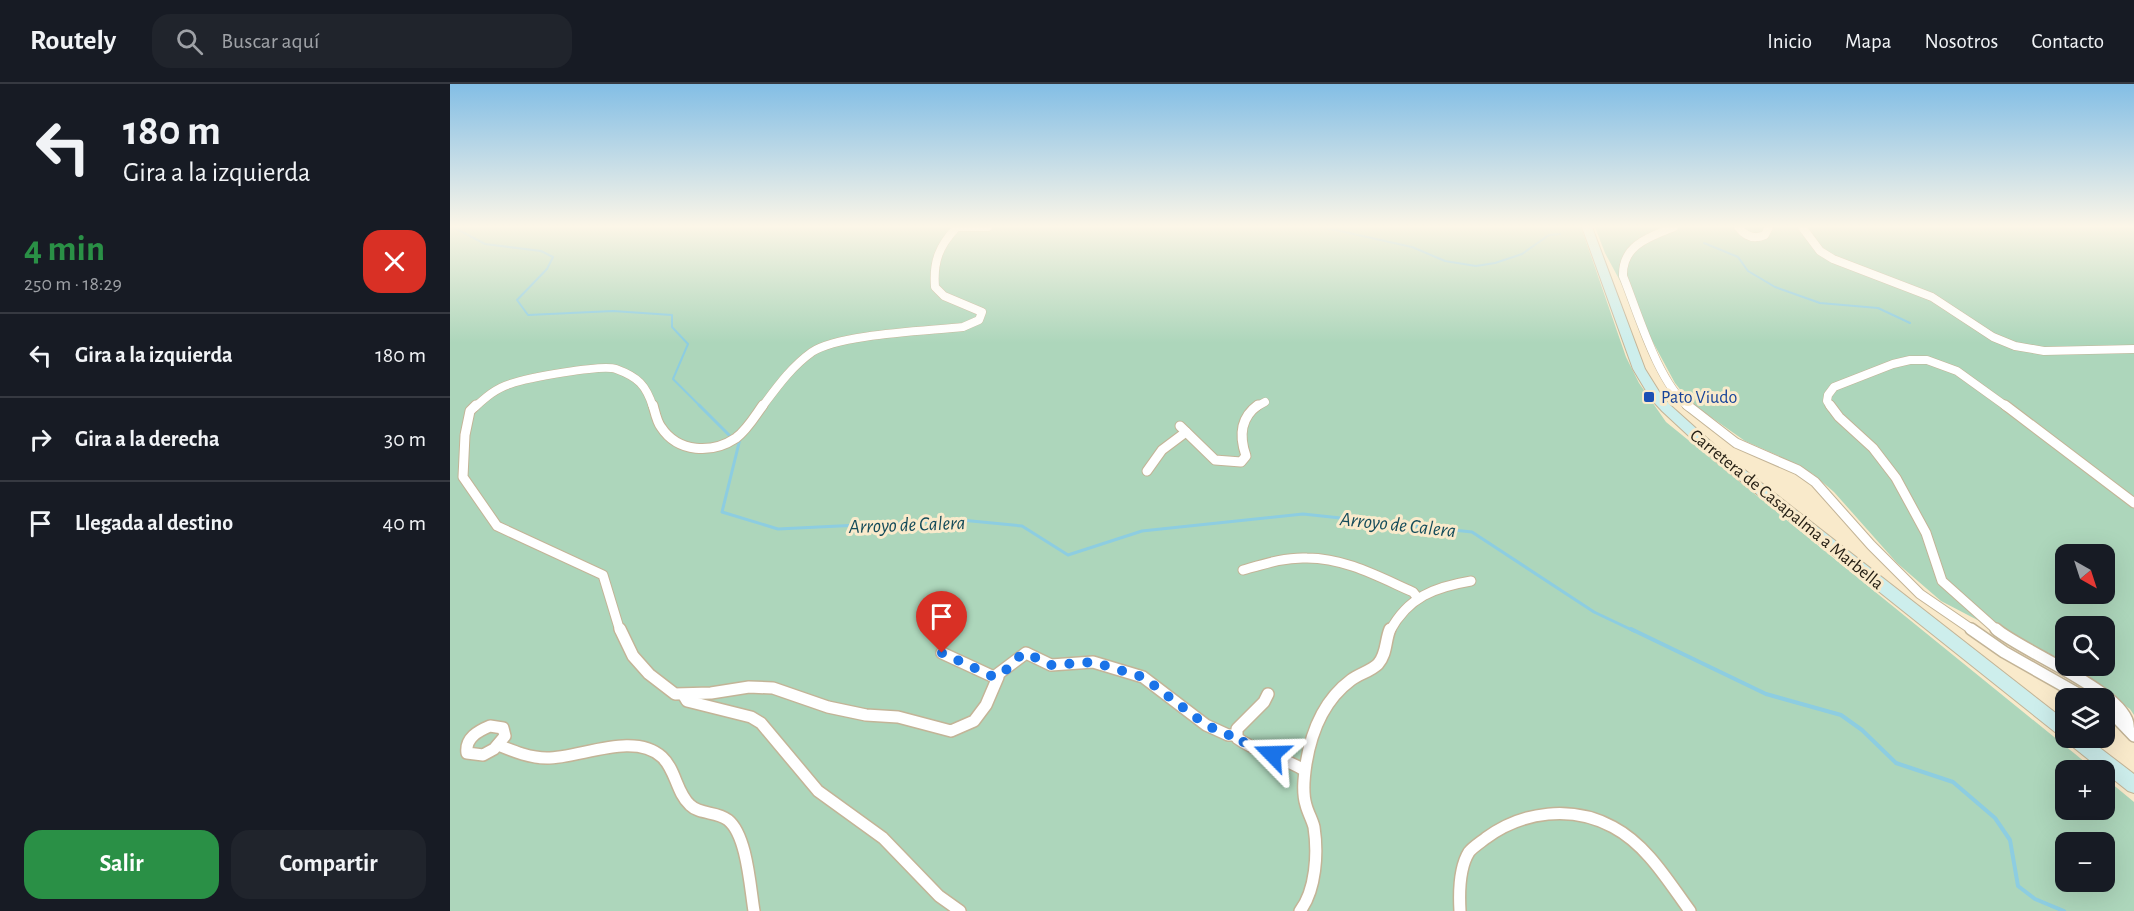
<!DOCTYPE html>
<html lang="es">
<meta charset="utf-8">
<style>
:root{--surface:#171b24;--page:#20242c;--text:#f1f3f6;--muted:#9ea1a6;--line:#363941;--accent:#2a9046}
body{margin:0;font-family:"Alegreya Sans",sans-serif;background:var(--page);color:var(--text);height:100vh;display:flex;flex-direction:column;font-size:22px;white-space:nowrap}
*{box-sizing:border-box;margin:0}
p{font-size:20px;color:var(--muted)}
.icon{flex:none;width:33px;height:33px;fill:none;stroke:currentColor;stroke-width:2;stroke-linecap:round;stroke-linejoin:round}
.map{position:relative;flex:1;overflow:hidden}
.drawer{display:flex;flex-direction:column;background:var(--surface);width:450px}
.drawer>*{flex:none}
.guide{background:#171b24;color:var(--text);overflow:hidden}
.needle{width:39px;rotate:141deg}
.fabs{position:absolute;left:1605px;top:460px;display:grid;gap:12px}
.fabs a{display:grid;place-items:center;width:60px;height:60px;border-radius:12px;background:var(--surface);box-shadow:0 6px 24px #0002;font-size:30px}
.pin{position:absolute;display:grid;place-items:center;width:51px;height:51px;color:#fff;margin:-62px -26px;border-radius:50% 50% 50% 0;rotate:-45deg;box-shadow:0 0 6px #0007}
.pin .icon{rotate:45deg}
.me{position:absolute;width:66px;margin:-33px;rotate:292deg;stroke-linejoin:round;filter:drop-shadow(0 0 4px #0008)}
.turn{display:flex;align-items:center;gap:21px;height:126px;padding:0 24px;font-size:27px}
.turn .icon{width:78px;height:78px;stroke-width:2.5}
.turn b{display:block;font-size:42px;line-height:51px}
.round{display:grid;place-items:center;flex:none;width:63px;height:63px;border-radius:18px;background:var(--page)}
.overview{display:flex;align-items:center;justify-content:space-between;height:102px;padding:0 24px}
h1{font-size:36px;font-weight:700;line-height:45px;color:var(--accent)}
.cta{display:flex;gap:12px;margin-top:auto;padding:12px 24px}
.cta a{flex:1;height:69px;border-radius:18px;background:var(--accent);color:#fff;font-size:24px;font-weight:700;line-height:69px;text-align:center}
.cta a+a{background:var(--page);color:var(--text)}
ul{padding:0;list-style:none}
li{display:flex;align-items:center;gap:18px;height:84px;padding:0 24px;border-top:2px solid var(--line)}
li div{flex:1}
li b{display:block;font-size:22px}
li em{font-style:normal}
header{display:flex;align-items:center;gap:36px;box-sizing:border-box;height:84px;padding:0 30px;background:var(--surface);border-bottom:2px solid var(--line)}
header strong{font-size:28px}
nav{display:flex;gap:33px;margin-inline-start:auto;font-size:21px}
.search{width:420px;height:54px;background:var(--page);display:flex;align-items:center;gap:15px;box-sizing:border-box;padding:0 21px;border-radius:18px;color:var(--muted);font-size:22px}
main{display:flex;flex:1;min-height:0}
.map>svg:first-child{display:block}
.green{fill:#add6bb;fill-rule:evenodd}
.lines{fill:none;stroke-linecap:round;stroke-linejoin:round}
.stream-far2{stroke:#8dcde1;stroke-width:2}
.stream-far1{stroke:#8dcde1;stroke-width:3}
.stream{stroke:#8dcde1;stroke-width:4}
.minor-far2-casing{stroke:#c3b497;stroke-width:9}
.minor-far1-casing{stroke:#c3b497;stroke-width:11}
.minor-casing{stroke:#c3b497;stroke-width:14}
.secondary-casing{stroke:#c3b497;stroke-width:2}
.minor-far2{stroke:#fff;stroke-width:8}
.minor-far1{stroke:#fff;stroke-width:9}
.minor{stroke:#fff;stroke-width:11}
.secondary{fill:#cdeeec;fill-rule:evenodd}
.route{stroke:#1a73e8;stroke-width:10;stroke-dasharray:0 18}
.transit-dot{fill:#1a4fb4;stroke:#f9eacb;stroke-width:2}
.labels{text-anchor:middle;stroke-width:6;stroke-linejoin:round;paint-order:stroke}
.transit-label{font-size:18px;fill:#164399;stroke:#f9eacb;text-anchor:start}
.street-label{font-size:18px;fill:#262015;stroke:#f9eacb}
.water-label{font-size:20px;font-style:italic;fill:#144b5a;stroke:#f9eacb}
</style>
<header>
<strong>Routely</strong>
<div class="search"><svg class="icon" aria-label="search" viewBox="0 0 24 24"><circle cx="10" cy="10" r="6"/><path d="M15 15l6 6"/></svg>Buscar aquí</div>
<nav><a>Inicio</a><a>Mapa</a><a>Nosotros</a><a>Contacto</a></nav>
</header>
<main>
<section class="drawer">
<div class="guide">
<div class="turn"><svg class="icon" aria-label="left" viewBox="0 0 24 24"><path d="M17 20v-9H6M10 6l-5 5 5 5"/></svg><div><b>180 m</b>Gira a la izquierda</div></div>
</div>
<div class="overview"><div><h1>4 min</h1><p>250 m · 18:29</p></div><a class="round" style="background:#d93025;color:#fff"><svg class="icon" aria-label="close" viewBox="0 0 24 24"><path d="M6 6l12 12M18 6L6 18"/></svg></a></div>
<ul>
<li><svg class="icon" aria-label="left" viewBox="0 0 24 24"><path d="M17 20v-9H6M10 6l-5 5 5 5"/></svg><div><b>Gira a la izquierda</b></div><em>180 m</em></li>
<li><svg class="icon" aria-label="right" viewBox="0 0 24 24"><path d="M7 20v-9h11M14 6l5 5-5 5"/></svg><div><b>Gira a la derecha</b></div><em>30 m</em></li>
<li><svg class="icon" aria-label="arrive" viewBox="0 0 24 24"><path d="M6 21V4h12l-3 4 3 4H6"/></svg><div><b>Llegada al destino</b></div><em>40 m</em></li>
</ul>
<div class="cta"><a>Salir</a><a>Compartir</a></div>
</section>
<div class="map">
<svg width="1684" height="827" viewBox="0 0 1684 827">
<rect width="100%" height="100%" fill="#f9eacb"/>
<g class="green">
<path d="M0 143H1131L1176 273 1189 299 1216 338 1646 687H1616V726H1654L1655 694 1684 718V827H0ZM1616 759H1654V798H1616Z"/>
<path d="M1145 143H1684V631L1680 625 1625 587 1491 517 1447 479 1384 408 1363 390 1329 372 1295 357 1241 319 1225 299 1155 169ZM1616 471H1654V510H1616ZM1616 543H1654V582H1616Z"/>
</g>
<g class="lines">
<g class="stream-far2">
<path d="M3 143 35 160 91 167 103 173 97 185 67 216 78 231 163 227 222 231V243L238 260 223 295 251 323"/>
<path d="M872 143 962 163 995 177 1026 182 1045 179 1072 170 1099 151 1110 150"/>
<path d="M1254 159 1288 173 1298 187 1325 203 1370 219 1428 224 1460 239"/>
</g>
<g class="stream-far1">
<path d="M249 321 280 352"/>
<path d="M290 355 272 428 328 445 511 436 572 442 618 471 692 447 853 430 1022 448 1144 528 1184 547"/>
</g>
<path class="stream" d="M1181 545 1316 610 1391 631 1412 646 1446 679 1503 698 1545 734 1560 756 1568 802 1585 815 1614 827"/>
<g class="minor-far2-casing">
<g id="minor-far2">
<path d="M507 143H538"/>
<path d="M1224 143C1199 153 1172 161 1173 192 1188 229 1208 299 1239 323"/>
<path d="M1288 143C1295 152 1304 156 1315 151L1319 143"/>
<path d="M1352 143 1370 167 1383 175 1482 213 1543 253 1565 262 1594 267 1684 265"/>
<path d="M25 323C35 314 46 304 60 300 77 294 152 280 166 285 188 293 196 301 203 323"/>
<path d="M312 323C327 303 341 283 362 268 389 250 478 247 513 243L529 236 532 228 494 212 485 203C483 178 489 162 506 144"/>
<path d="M806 323 815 318"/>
<path d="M1381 323 1377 317 1378 311 1384 303 1443 280 1460 276H1477L1507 287 1557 323"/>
</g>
</g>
<g class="minor-far1-casing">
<g id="minor-far1">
<path d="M26 321 20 327 15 351 13 393 47 442 153 491 170 547"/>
<path d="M203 321C205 328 207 338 211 343 228 369 262 370 286 354 297 346 305 332 313 321"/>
<path d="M1237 321 1286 359 1348 386 1365 398 1421 461 1470 510 1524 547"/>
<path d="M1380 321 1389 333 1423 364 1446 394 1476 449 1492 497 1548 547"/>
<path d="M1555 321 1684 419"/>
<path d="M730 342 765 376 791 378 796 372C789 352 790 334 808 321"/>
<path d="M697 387 712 366 736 348"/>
<path d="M793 486C814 480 835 473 857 474 895 474 929 493 963 508L967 513"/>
<path d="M940 547C958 513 985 503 1021 497"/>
</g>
</g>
<g class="minor-casing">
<g id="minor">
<path d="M170 545 183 572 199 590 225 610 261 609 299 603 323 604 378 623 416 631 448 633 501 647 524 637 536 621 548 593"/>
<path d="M1521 545 1554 568 1637 615"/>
<path d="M1546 545C1569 566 1684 612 1678 645"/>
<path d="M492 569 544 593 576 569 601 581 643 578 693 593 756 641 778 651H786"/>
<path d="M818 610 814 618 787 645V654C807 669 833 673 854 686"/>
<path d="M234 612 237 617 301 633 311 639 368 707 433 754 489 812 510 827"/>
<path d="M1654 625 1662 629 1684 652"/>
<path d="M40 642 53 644 55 652 44 665 33 671 17 669C15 654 28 647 40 642Z"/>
<path d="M48 661C63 667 80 674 97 674 130 674 184 647 212 673 226 686 226 708 240 721 250 731 267 727 278 736 297 751 300 803 304 827"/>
<path d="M850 827C866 806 868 769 864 743 862 735 858 729 856 721 852 708 854 693 856 680 861 649 874 616 901 596 909 590 921 587 928 580 937 570 935 557 940 545"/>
<path d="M1010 827C1009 810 1009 784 1019 768 1023 763 1031 758 1036 754 1073 727 1122 721 1163 743 1197 761 1218 797 1240 827"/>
</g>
</g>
<g class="secondary-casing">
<path id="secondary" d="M1132 143H1142L1195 285 1210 309 1220 321 1278 373 1616 637V654H1637L1684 690V709L1678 707 1618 659 1616 655 1610 652 1268 379 1212 327 1201 315 1183 285Z"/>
</g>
<use href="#minor-far2" class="minor-far2"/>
<use href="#minor-far1" class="minor-far1"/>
<use href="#minor" class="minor"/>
<use href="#secondary" class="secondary"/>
</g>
<linearGradient id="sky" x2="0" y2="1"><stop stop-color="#83bee5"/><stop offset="0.55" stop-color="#fcf6e8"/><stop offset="1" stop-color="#fcf6e8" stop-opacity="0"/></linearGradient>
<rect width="1684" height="259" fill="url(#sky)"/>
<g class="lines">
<path class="route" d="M492 569 544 593C558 590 563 573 576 569L601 581 643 578 693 593 756 641 778 651H786L789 656 822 670"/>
</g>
<rect class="transit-dot" x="1193" y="307" width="12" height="12" rx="3"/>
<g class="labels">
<g class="transit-label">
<text x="1211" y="319">Pato Viudo</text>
</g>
<g class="street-label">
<text transform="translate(1337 425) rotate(39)" y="6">Carretera de Casapalma a Marbella</text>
</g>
<g class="water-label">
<text transform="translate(457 440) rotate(-2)" y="7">Arroyo de Calera</text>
<text transform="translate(948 440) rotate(6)" y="7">Arroyo de Calera</text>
</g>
</g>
</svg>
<div class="fabs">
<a><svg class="needle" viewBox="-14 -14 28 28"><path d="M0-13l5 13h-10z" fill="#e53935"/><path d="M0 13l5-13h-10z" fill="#9ea1a6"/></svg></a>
<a><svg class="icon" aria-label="search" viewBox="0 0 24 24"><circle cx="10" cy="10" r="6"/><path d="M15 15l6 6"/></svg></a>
<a><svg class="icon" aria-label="layers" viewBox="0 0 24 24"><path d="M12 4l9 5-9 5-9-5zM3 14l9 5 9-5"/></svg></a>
<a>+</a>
<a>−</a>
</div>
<div class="pin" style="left:492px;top:569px;background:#d93025"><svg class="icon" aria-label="arrive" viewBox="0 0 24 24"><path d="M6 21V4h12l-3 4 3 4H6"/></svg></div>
<svg class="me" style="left:822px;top:670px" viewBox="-20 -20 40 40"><path d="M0-17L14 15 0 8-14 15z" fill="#1a73e8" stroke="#fff" stroke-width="4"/></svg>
</div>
</main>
